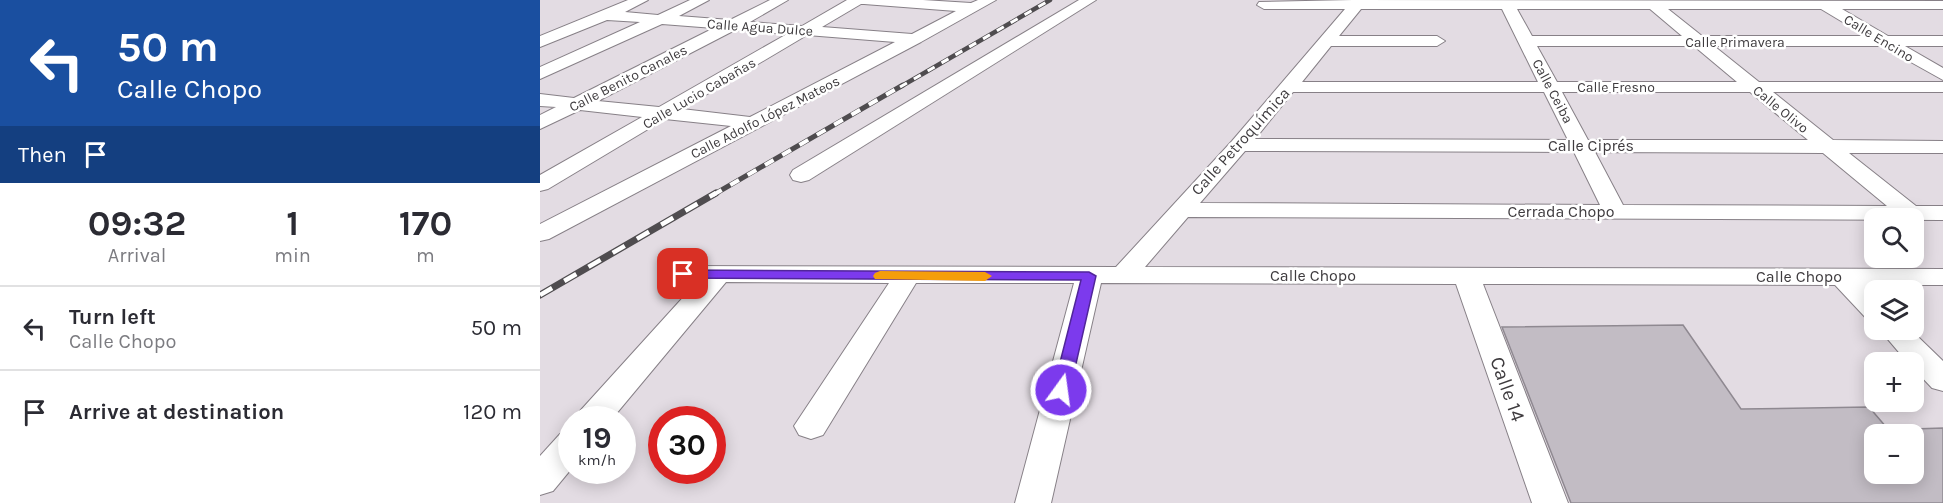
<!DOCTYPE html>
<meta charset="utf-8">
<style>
:root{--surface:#fff;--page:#f2f2f3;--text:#2b2b33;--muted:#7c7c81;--line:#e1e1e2}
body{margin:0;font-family:Karla,sans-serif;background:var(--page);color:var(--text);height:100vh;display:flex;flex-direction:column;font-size:22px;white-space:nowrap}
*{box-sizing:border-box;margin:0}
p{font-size:20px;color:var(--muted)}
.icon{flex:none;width:33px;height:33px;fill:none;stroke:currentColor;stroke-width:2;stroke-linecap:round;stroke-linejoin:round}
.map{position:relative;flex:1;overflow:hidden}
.panel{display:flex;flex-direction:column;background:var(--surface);width:540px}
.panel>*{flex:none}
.hud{background:#1a4fa0;color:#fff;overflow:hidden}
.buttons{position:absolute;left:1324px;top:208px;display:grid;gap:12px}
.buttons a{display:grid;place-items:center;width:60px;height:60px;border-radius:12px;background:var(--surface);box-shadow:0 3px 15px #0003;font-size:30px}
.speed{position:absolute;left:18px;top:406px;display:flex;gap:12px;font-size:30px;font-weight:700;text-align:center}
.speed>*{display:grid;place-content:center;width:78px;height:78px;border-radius:50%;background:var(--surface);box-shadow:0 3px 15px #0003;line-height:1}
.speed small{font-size:15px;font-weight:400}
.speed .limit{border:9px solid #d22;background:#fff;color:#111}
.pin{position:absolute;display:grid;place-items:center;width:51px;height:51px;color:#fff;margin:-26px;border-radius:12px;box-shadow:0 3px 9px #0006}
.me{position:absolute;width:66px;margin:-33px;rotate:14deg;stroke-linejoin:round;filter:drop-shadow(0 0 4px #0008)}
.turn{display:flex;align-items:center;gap:21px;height:126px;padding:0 18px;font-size:27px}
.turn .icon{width:78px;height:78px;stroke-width:2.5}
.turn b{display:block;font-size:42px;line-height:51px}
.then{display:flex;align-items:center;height:57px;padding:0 18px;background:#0003;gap:12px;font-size:22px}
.eta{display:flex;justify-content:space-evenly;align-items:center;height:102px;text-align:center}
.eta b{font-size:36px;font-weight:700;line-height:42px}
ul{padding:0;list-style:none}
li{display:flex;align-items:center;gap:18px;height:84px;padding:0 18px;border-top:2px solid var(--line)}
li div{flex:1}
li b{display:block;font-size:22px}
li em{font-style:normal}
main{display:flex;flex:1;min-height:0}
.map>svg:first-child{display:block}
.building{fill:#c2bcc4;stroke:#8f8991;stroke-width:1.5}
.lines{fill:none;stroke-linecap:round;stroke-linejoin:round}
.minor-casing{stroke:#878087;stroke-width:2}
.minor{fill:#fff;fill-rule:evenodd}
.rail-far2-casing{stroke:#4f4c4f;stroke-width:4.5}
.rail-far1-casing{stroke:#4f4c4f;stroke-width:5}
.rail-casing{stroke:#4f4c4f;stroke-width:7}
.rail-far2{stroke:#fff;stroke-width:3;stroke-dasharray:8;stroke-linecap:butt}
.rail-far1{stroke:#fff;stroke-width:4;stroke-dasharray:10;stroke-linecap:butt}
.rail{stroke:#fff;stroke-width:4.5;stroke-dasharray:14;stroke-linecap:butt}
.route{fill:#7c3aed;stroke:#51269a;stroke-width:1.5}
.slow{fill:#f59e0b}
.labels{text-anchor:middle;stroke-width:5;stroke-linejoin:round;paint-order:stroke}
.far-street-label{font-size:14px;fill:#3e3b3e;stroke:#fff}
.street-label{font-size:16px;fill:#3e3b3e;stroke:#fff}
.near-street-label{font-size:20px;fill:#3e3b3e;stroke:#fff}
</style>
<main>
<section class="panel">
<div class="hud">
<div class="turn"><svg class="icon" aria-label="left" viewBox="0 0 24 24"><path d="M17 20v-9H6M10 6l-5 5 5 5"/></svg><div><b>50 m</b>Calle Chopo</div></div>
<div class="then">Then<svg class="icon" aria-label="arrive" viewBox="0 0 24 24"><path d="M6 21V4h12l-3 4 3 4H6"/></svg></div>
</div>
<div class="eta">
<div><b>09:32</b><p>Arrival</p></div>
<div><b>1</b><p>min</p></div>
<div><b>170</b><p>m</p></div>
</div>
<ul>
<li><svg class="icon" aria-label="left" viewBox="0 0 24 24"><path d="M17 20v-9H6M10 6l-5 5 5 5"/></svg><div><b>Turn left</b><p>Calle Chopo</p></div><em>50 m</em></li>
<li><svg class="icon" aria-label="arrive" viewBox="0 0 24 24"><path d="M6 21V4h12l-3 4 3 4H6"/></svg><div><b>Arrive at destination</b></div><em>120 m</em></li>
</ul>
</section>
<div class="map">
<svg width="1403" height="503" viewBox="0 0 1403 503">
<rect width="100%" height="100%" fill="#e3dce3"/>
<path class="building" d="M1143 325 1201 409 1329 407 1353 435H1335V474H1374V429L1403 428V503H1031L962 327Z"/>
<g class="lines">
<g class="minor-casing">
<g id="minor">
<path d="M88 0H108L85 12 118 15 150 0H169L139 16 190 20 230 0H248L210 22 262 26 307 0H383L431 3 438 0H456L381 42 9 239 0 241V224L191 126 125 119 8 189 0 191V175L102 117 40 110 0 129V115L16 107 0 106V94L34 98 174 28 122 24 0 79V67L100 22 67 20 0 47V36ZM321 4H324L416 11 372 34 282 27ZM195 30 247 34 119 107 58 101ZM267 35 355 42 210 117 142 109Z"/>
<path d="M539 0H556L269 180 261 182 253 180 250 175 253 170Z"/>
<path d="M813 0 1403 1V9H1302L1348 36H1403V46H1365L1403 68V80L1342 46H1174L1219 82H1403V92H1233L1293 140 1403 141V153H1309L1376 206H1403V220L648 217 605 267 1403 269V285H1326L1335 294V319L1325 317 1295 285 943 284 1028 503H992L916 284 561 283 511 503H475L534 283H376L283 435 271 439 259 435 254 426 349 283 186 282 71 420H36L40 411 157 282 134 280 130 274 134 268 143 266 576 267 692 141 805 9H724L717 5 719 2ZM821 9H962L998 82H762L791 46H897L905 41 897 36H799ZM977 9H1110L1142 36H992ZM1128 9H1281L1326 36H1162ZM997 46H1154L1197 82H1017ZM753 92H1004L1028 140 715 139ZM1022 92H1210L1268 140H1048ZM705 151 1034 152 1060 205 660 203ZM1055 152 1283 153 1347 206 1083 205Z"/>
<path d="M1340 330H1371L1403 361V391L1392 388 1374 369V363H1368Z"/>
<path d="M32 431V468L13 491 0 495V456L20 434Z"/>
</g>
</g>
<use href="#minor" class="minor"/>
<g class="rail-far2-casing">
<path id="rail-far2" d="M360 87 510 0"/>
</g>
<g class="rail-far1-casing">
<path id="rail-far1" d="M173 195 363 85"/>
</g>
<g class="rail-casing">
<path id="rail" d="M0 295 176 193"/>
</g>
<use href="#rail-far2" class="rail-far2"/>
<use href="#rail-far1" class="rail-far1"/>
<use href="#rail" class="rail"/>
</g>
<path class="route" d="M143 270 549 272 556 276 530 390 527 394 521 396 515 394 513 390 541 280 138 278 136 274 138 271Z"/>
<path class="slow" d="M340 271 445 272 452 276 445 281 335 279 333 276 335 273Z"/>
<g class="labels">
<g class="far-street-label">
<text transform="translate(220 27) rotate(4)" y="5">Calle Agua Dulce</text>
<text transform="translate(1339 38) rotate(31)" y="5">Calle Encino</text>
<text x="1195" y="47">Calle Primavera</text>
<text transform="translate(88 78) rotate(-27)" y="5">Calle Benito Canales</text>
<text x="1076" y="92">Calle Fresno</text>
<text transform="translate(1013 91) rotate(62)" y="5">Calle Ceiba</text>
<text transform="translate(159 93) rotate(-30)" y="5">Calle Lucio Cabañas</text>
<text transform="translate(1241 109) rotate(39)" y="5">Calle Olivo</text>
<text transform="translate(225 117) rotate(-27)" y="5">Calle Adolfo López Mateos</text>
</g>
<g class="street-label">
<text transform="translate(700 141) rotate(-48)" y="6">Calle Petroquímica</text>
<text x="1051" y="151">Calle Ciprés</text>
<text x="1021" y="217">Cerrada Chopo</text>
<text x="773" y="281">Calle Chopo</text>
<text x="1259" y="282">Calle Chopo</text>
</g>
<g class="near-street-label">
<text transform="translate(968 389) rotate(70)" y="7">Calle 14</text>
</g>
</g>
</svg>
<div class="buttons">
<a><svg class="icon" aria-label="search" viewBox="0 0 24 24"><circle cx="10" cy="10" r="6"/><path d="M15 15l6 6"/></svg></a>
<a><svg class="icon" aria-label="layers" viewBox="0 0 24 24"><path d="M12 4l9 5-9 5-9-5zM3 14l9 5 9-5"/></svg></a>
<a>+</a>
<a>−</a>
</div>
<div class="speed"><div>19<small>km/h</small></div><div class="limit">30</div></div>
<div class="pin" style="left:143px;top:274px;background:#d93025"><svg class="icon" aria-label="arrive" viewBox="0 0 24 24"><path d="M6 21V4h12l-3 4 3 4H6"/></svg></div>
<svg class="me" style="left:521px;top:390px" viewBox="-20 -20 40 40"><circle r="17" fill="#7c3aed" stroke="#fff" stroke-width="3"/><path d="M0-11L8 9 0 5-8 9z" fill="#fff"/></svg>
</div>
</main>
